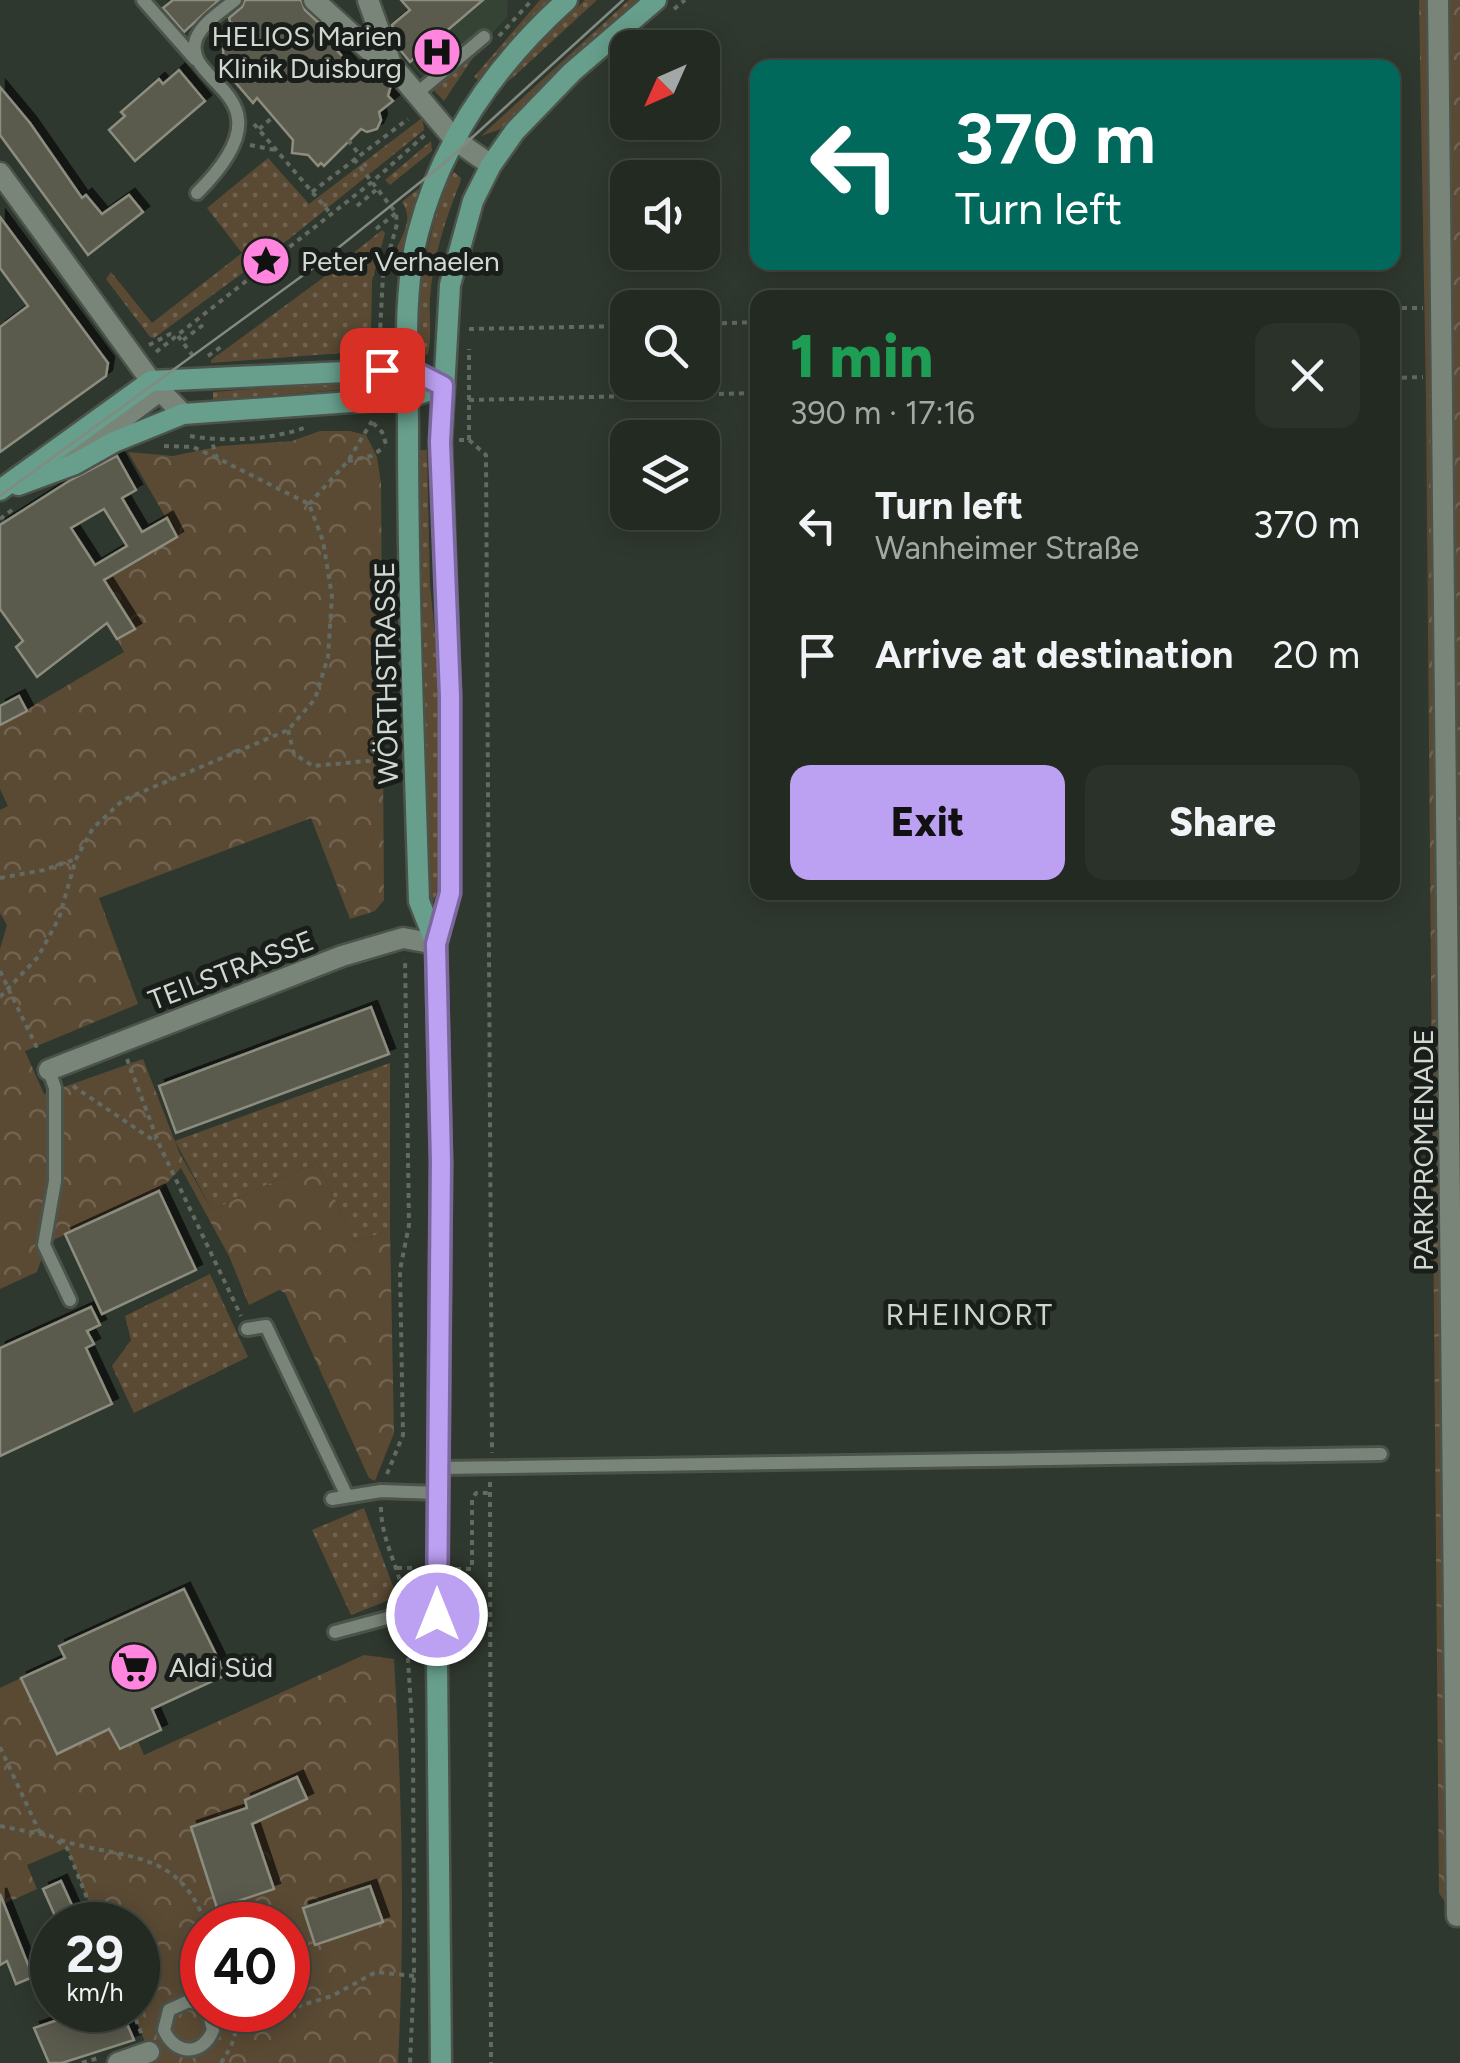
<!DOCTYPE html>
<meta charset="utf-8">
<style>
:root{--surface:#232a22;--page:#2b322a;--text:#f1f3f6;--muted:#a3a7a5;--line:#404640;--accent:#bca0f2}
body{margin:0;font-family:Figtree,sans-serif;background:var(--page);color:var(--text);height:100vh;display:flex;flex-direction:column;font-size:38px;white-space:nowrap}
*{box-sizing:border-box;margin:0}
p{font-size:32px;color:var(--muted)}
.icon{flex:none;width:55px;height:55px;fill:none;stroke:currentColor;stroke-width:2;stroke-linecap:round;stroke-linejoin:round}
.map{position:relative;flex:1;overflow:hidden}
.sheet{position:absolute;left:750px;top:290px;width:650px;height:610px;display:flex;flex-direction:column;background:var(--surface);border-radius:20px;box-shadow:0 5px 25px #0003,0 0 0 2px var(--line)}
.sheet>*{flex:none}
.banner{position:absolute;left:750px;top:60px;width:650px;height:210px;border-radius:20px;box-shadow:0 5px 25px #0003,0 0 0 2px var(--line);background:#00695c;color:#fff;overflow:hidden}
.needle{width:65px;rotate:225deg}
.tools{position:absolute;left:610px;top:30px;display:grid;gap:20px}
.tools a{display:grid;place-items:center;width:110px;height:110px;border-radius:20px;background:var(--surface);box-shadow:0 5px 25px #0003,0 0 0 2px var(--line);font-size:50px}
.speed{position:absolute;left:30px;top:1902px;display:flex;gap:20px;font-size:50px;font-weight:700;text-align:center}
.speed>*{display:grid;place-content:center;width:130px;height:130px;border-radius:50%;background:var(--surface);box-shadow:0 5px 25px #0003,0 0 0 2px var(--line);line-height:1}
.speed small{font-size:25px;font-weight:400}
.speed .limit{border:15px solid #d22;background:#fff;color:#111}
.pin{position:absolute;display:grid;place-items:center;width:85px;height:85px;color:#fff;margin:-42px;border-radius:20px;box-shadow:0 5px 15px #0006}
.me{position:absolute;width:110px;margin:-55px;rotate:0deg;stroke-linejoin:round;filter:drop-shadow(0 0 8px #0008)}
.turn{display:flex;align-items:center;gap:35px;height:210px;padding:0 40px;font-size:45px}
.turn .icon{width:130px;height:130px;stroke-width:2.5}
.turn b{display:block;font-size:70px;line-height:85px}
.round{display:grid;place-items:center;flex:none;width:105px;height:105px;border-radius:20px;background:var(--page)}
.summary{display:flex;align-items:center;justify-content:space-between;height:170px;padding:0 40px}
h1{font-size:60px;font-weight:800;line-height:75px;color:#1e9e55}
.primary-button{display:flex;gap:20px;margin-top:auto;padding:20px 40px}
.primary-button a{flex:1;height:115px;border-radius:20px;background:var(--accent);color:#111;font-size:40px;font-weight:800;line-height:115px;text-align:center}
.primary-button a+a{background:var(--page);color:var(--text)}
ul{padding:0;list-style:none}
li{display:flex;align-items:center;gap:30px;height:130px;padding:0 40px}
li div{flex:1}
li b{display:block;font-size:38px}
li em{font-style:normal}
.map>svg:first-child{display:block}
.built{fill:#354334}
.grass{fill:url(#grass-dots)}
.park{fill:url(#park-crowns);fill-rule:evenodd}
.building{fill:#5a5a4d;stroke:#8c8d7e;stroke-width:2.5;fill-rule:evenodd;filter:url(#shadow)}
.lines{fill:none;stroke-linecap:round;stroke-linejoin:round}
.lane-casing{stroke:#4b534a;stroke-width:18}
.street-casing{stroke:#4b534a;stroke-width:25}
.secondary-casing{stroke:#4b534a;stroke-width:25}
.path{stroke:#626a61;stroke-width:4;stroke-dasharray:5 5;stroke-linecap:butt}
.lane{stroke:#7a8579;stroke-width:12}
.street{stroke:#7a8579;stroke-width:20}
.secondary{stroke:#679e8c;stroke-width:20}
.tram{stroke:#828a82;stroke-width:2.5}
.route-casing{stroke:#7a689d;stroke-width:25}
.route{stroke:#bca0f2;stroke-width:18}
.labels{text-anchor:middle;stroke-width:10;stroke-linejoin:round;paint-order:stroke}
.poi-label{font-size:28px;fill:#d1d7d1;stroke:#1a1e1a;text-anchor:start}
.street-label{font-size:28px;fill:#d1d7d1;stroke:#1a1e1a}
.neighbourhood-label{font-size:30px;letter-spacing:2.5px;fill:#cad6c9;stroke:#1a1e1a}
</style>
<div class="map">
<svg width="1460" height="2063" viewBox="0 0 1460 2063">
<defs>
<pattern id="grass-dots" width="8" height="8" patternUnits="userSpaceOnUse" patternTransform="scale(2.5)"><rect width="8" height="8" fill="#5a4a34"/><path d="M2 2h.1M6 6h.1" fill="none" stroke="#716350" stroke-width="1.8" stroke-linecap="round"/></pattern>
<pattern id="park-crowns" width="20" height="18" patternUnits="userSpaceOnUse" patternTransform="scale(2.5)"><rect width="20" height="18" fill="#5a4a34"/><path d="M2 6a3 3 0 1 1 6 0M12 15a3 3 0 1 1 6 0" fill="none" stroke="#716350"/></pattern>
<filter id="shadow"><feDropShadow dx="6" dy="-6" stdDeviation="0" flood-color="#0009"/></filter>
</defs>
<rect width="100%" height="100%" fill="#2f382e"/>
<path class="built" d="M401 0H508L507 17 483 43 431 87 384 31 409 10Z"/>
<g class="grass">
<path d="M540 0H551L495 56 478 80 474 77Z"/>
<path d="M585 0H597L509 81 506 79 531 50Z"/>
<path d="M629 0H639L554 75 501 129 481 136Z"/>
<path d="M483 43 444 101 431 87Z"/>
<path d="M422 118 424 130 289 239 154 338 150 337 106 279 111 272 152 323 242 253 207 208 268 158 309 204Z"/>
<path d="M431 141 432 151 390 185 385 180Z"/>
<path d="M454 172 461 178 460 183C445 220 433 258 430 298 429 317 432 336 428 354L421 357C409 312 431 226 447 181Z"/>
<path d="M418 189 420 190 402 261 393 259C398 239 416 221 402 202Z"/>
<path d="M382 230 385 233 372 281 371 333 363 348 355 352 211 363V360L320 280Z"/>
<path d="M363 381 362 388 213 400V392Z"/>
<path d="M419 450H427L430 584 440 687V885L432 905 429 899Z"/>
<path d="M390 1063V1229L356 1243 317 1162 212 1210 175 1141Z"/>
<path d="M210 1274 248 1357 134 1413 112 1366 131 1340 125 1316Z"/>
<path d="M364 1508 397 1597 351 1615 312 1530Z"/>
</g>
<g class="park">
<path d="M1419 0H1460V1918L1452 1913 1439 1893 1426 397Z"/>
<path d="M320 431H350L366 435 377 457 381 484 384 900 375 911 350 919 311 818 99 898 138 1004 25 1051 44 1094 143 1059 180 1154 212 1210 317 1162 356 1243 390 1229 394 1433 375 1481 369 1478 285 1293 279 1290 249 1305 229 1256 181 1168 159 1191 47 1243 37 1272 0 1289V949L7 925 0 913V810L8 806 0 789V725L124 652 117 639 134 629 104 580 177 537 128 452 173 456 221 446 292 441Z"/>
<path d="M364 1655 394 1659C402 1794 405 1928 398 2063H105L145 2042 132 2010H138V1925H98L67 1848 27 1865 37 1889 0 1906V1688L21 1678 57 1753 109 1729 120 1749 138 1741 144 1755ZM202 1925H288V2010H202Z"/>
</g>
<g class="building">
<path d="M173 0H219L184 32 163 8Z"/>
<path d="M245 0H301L305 10 332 35 327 39 364 81 371 76 375 81 387 80 391 85 388 96 393 101 379 112 381 120 377 129 367 132 361 129 324 166 321 163 318 166 308 155 292 153 293 140 257 98 253 103 224 69 223 49 234 36 229 18 242 7Z"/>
<path d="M401 0H483L410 62 401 51 392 25 410 10Z"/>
<path d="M179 70 205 101 135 161 109 130 125 116 121 112 159 79 163 84Z"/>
<path d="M0 87 30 123 82 198 86 195 102 214 129 195 143 212 88 255 0 135Z"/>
<path d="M0 217 108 363 106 376 0 452V327L28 306 0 268Z"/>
<path d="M117 456 136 490 122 498 142 532 167 518 177 537 104 580 135 629 117 639 107 623 37 677 16 647 23 641 0 609V525L69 481ZM104 509 127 546 95 565 71 528Z"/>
<path d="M19 696 27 711 0 725V706Z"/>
<path d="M371 1007 389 1054 176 1133 159 1086Z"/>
<path d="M159 1191 196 1270 102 1314 65 1234Z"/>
<path d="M91 1307 100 1325 87 1331 94 1344 86 1348 112 1404 0 1456V1348Z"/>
<path d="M184 1589 226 1675 152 1709 161 1730 120 1749 109 1729 57 1754 21 1678 65 1658 59 1646Z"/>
<path d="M297 1777 307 1799 252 1824 274 1889 217 1908 191 1827 247 1808 245 1800Z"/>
<path d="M61 1881 81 1925H59L43 1889Z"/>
<path d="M370 1886 383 1922 315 1945 303 1908Z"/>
<path d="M0 1894 33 1977 16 1984 7 1961 0 1965Z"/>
<path d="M112 2010H121L134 2040 62 2063H49L34 2028 69 2016 72 2023Z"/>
</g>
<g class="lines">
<g class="lane-casing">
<g id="lane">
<path d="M143 0 195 59"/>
<path d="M416 94 484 37"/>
<path d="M197 193C298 93 180 86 196 39 202 23 222 11 235 0"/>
<path d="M49 1070 55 1088V1181L44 1245 70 1300"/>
<path d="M247 1329 266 1326 347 1496"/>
<path d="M438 1468 1381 1454"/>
<path d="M332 1499 381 1491 438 1493"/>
<path d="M335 1632 406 1613 437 1615"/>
<path d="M202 2005 189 2001 169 2010 164 2030C175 2056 203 2056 213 2030L208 2010"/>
</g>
</g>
<g class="street-casing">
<g id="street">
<path d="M314 0 369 50 391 64 455 140 491 165"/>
<path d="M368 0 391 64"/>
<path d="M1438 0 1457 1916"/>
<path d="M0 173 151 381 183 414"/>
<path d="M67 461 153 396 151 381"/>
<path d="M49 1070 342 956 403 938 436 944"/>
<path d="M118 2063 149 2052"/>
</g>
</g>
<g class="secondary-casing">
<g id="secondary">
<path d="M18 485 75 464 114 442 183 414 407 398 443 386"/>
<path d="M0 490 151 381 409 369 443 386"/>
<path d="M436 944 419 901C414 744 408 587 408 430 408 366 402 295 418 233 442 140 497 63 567 0"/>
<path d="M441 2063 437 1661 441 1163 436 944 450 893V695L441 442 450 285 473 201 491 165 515 131 572 72 656 0"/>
</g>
</g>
<g class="path">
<path d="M674 9 685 0"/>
<path d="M499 36 532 0"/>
<path d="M254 124 331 214"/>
<path d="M259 129 273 117"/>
<path d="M348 140 359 154"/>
<path d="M250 145 275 150"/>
<path d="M354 159 396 213 397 224 383 274 379 352"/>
<path d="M312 192 408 119"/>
<path d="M357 206 376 190"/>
<path d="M376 229 396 213"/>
<path d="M1392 308H1423"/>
<path d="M702 324 758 322"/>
<path d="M469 329 628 326"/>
<path d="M178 336 193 356"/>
<path d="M183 340 203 325"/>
<path d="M149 345 170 334 176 335"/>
<path d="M156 352 372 182 425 135"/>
<path d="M208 356 221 347"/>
<path d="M1392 378 1423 377"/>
<path d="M469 400 758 393"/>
<path d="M373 423 382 432 386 444"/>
<path d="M190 436C226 442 269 440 304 428"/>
<path d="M459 440H469L486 455 492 1453"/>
<path d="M469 440V349"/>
<path d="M164 446 193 447 217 458"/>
<path d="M348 461 371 456 385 447"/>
<path d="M309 504 348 461 372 421"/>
<path d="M0 519 16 507"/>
<path d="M288 730 294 754 313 766 367 761 395 766"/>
<path d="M0 878 44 870 76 859"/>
<path d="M0 971 39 1052"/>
<path d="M0 997 38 957 59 918 76 859 93 828 123 800 288 730 315 699 328 657 332 596 323 541 309 504 217 458 212 442"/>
<path d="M127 1059 159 1144 241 1316"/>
<path d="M73 1086 156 1142"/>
<path d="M387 1474 403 1435 400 1270 409 1225 405 958"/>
<path d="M490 1482 491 2063"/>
<path d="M381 1507C381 1541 399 1566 404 1599"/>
<path d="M397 1568H417"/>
<path d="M456 1569H472V1499L476 1493H488"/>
<path d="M406 1628 413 1739 414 1976 410 2063"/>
<path d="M0 1747 40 1833"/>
<path d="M0 1826 51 1836 67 1848 98 1925"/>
<path d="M60 1840C124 1860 179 1848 206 1925"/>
<path d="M132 2010 142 2035"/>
<path d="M230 2027 332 1996 376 1972 414 1976"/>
<path d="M82 2063 98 2058"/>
<path d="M221 2063C233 2044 240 2032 233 2010"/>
</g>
<use href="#lane" class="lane"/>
<use href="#street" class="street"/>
<use href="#secondary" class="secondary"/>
<path class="tram" d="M0 496 313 268 443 164 623 0"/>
</g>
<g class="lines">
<g class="route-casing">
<path id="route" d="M382 370 408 368 443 386 440 442 450 696V893L436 944 441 1162 437 1615"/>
</g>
<use href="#route" class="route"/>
</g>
<defs>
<g id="hospital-disc" transform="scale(2.5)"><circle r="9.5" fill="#ff85df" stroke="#1a1e1a"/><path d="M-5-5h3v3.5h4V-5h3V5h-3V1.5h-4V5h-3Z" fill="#111"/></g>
<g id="sight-disc" transform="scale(2.5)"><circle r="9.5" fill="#ff85df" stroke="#1a1e1a"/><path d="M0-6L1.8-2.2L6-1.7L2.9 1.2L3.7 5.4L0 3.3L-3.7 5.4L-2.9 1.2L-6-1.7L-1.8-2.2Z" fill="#111"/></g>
<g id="supermarket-disc" transform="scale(2.5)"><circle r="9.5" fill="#ff85df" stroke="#1a1e1a"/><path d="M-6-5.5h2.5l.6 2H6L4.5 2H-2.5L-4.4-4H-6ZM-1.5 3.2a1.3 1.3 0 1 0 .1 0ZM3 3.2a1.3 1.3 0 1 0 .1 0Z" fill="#111"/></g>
</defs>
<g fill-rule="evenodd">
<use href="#hospital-disc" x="437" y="52"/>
<use href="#sight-disc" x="266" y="261"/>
<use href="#supermarket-disc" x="134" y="1667"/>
</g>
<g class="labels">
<g class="poi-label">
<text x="402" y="46" text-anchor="end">HELIOS Marien<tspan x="402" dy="32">Klinik Duisburg</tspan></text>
<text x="301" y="271">Peter Verhaelen</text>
<text x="169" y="1677">Aldi Süd</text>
</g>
<g class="street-label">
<text transform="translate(386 673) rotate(-91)" y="10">WÖRTHSTRASSE</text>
<text transform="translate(231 970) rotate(-21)" y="10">TEILSTRASSE</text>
<text transform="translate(1423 1150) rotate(-90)" y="10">PARKPROMENADE</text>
</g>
<g class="neighbourhood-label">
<text x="970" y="1325">RHEINORT</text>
</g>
</g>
</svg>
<div class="tools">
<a><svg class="needle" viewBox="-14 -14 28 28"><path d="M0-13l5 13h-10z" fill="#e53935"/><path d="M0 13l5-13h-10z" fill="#a3a7a5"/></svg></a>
<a><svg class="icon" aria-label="sound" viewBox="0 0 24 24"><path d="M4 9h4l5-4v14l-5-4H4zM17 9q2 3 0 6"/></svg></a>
<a><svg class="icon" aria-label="search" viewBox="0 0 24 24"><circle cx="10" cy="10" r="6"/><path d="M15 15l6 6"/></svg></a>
<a><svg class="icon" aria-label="layers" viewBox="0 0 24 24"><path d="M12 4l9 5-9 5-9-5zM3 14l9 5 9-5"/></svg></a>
</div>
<div class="speed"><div>29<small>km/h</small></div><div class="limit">40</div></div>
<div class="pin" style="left:382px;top:370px;background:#d93025"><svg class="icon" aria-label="arrive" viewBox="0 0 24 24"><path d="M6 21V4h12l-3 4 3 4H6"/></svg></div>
<svg class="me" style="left:437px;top:1615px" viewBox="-20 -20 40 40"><circle r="17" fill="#bca0f2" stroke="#fff" stroke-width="3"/><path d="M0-11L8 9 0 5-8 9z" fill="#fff"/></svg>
<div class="banner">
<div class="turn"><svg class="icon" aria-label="left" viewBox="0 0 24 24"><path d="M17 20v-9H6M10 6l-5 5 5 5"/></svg><div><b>370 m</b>Turn left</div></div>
</div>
<section class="sheet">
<div class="summary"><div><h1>1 min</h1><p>390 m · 17:16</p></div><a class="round"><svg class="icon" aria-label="close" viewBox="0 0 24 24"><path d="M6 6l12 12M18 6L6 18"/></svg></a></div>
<ul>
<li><svg class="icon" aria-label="left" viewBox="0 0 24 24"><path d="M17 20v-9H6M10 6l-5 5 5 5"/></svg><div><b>Turn left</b><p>Wanheimer Straße</p></div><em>370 m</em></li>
<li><svg class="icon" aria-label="arrive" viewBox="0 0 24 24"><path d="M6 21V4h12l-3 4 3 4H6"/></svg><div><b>Arrive at destination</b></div><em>20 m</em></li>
</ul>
<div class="primary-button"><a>Exit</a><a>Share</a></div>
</section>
</div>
